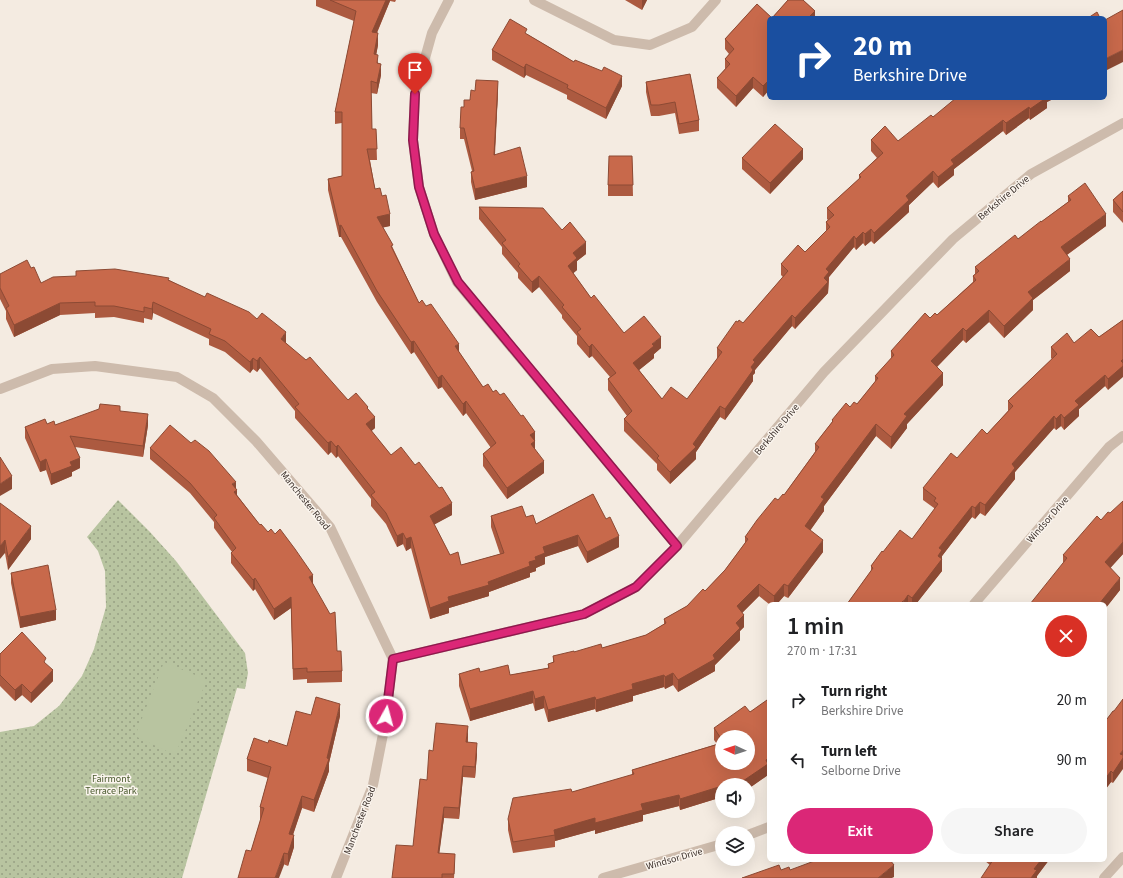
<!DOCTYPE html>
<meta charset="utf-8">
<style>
:root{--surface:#fff;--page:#f6f6f6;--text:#202124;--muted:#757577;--accent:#db2777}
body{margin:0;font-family:"Source Sans 3",sans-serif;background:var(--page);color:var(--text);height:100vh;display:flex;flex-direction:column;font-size:15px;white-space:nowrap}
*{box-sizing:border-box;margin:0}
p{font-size:13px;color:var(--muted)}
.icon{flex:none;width:22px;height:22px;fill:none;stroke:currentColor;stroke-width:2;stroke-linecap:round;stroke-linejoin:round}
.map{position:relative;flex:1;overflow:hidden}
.sheet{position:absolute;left:767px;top:602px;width:340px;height:260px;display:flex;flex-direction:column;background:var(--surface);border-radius:6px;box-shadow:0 4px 16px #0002}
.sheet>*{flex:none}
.top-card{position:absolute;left:767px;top:16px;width:340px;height:84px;border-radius:6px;box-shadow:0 4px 16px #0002;background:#1a4fa0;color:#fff;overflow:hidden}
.needle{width:26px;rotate:273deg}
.buttons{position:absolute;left:715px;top:730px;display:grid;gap:8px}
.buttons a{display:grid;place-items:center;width:40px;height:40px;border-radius:50%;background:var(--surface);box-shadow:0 4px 16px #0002;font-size:20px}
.pin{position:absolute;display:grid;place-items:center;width:34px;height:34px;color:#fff;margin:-41px -17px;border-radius:50% 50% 50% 0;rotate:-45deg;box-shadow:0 0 4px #0007}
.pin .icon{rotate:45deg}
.me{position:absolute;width:44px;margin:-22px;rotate:7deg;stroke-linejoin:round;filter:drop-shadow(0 0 3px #0008)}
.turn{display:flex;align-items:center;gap:14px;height:84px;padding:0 20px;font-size:18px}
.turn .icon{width:52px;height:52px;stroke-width:2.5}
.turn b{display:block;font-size:28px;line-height:34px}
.round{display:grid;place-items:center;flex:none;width:42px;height:42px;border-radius:21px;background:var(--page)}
.overview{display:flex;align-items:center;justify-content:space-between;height:68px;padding:0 20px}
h1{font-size:24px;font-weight:600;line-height:30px}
.action{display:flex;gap:8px;margin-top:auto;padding:8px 20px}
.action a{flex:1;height:46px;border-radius:24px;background:var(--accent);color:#fff;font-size:16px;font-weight:600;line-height:46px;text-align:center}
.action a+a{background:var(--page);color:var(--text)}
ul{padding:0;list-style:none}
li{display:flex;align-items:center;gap:12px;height:60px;padding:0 20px}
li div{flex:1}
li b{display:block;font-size:15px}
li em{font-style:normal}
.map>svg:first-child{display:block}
.green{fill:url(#green-dots)}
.pitch{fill:#b8c4a0}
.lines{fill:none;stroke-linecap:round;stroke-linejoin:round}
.minor{stroke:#cdbbac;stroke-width:10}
.wall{fill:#ac5a40;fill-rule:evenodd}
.shaded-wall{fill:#8c4a34}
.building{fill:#c8694b;stroke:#8c4a34}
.route-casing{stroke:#8e194d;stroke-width:10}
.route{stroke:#db2777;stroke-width:7}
.labels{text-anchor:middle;stroke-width:3;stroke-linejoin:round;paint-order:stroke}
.street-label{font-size:10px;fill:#3b302b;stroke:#fbf5ee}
.park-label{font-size:10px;fill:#4a5a2e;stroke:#fbf5ee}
</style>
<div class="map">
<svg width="1123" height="878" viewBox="0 0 1123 878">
<defs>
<pattern id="green-dots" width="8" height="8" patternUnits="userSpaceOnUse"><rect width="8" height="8" fill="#b8c4a0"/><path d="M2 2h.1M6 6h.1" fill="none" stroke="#97a083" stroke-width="1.8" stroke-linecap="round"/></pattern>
</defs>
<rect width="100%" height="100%" fill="#f4ebe1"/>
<path class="green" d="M118 500 150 532 176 561 245 653 248 673 245 689 237 688 182 878H0V732L34 726 59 706 82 676 94 649 106 607 105 571 98 551 87 537Z"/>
<path class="pitch" d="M164 662 207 680 175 755 135 736Z"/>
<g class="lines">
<g class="minor">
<path d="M449 0 432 33 415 94 413 140 419 187 434 234 457 282 677 546"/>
<path d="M534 0 614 40 650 45 692 27 716 0"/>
<path d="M0 389 52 369 95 366 177 377 213 398 256 441 330 527 393 659 385 724 373 785 336 878"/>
<path d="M974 604 1109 447 1123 436"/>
<path d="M393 659 584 614 636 587 677 546 824 372 953 239 1031 174 1123 123"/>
<path d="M748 835 769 827"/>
<path d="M603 878 722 844"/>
<path d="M1104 878 1123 857"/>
</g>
</g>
<g class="wall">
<path d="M316 0H396L395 2 390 1 377 33 378 45 376 55 381 75 377 94 371 93 372 129H376L377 160H370L375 189 382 196 390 226 383 227 419 303 459 352 483 387 500 395 535 432V449L544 473 507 499 483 466V454L491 448 466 413 463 416 442 387 438 389 414 352 411 354 377 302 341 237H339L328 190V179L342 176V123L335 124V112L354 21 316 6Z"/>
<path d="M625 0H647L642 10Z"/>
<path d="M788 0H803L815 11V18H769V90L763 97 753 88 736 107 717 88V78L725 69V59L729 54 725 49V39L757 4 772 18Z"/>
<path d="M527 34 574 62 622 86 606 119 567 99V95L526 75 524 78 492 60V50Z"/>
<path d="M690 74 699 120V131L679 134 675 113 659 116H651L646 92V82Z"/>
<path d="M498 92 495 155 527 187 475 200 471 182V172L472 171 464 139H460V128L470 100Z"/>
<path d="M1051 98V100L1047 102V108L1030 120 1029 118 1006 135 1003 131 954 169V175L938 188 933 182 909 205V212L874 244 871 241 865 246 863 243 856 250 854 247 829 277 828 293 795 329 792 326 755 370V373L753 375V381L736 405 725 420 720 417 696 452V459L670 484 657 470V464L624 431V419L627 416 608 390V379L610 377 592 356 589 358 577 344V336L562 318V315L539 287 532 293 518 278V273L502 254V247L479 219V207L562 230 586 254 577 261V270L573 273 591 298 624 333 661 348 654 354V358L639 370 662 399H687L717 359V348L738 322 743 323 783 277 781 275V264L805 252 826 231V222L828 220 827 219V208L859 179V175L877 158 871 151V140L898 141 933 117Z"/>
<path d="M632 156 633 196H608V185Z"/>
<path d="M742 158 803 159 770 194 742 169Z"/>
<path d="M1123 191V223L1113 212V200Z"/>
<path d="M1068 196 1106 226 1067 255 1070 271 1033 300V310L1004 338 989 322 966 343 963 340 937 367 943 385 907 424V428L891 449 876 436 824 506V511L810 530 823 552 788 598 784 596 777 604H769L759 596 742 613 744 627 740 631V640L715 665V671L678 692 673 685 665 689 664 687 633 696V701L596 712 595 709 548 722 544 708 535 711 533 703 470 721 459 686V674L480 672 510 675 548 668V664L553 663V656L602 648 646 635 664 624V619L687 606 705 591 725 570 745 543V537L784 495 815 452V444L832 422V420L850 407 857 404 875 382V376L891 359V351L930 318 937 315 973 282V276L975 274V267L1018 239 1068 202Z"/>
<path d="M31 268 41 283 169 280 286 343 348 400 368 409 375 428 371 431 391 455 452 515 434 524 450 555 461 565 500 554 491 527V516L526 517 536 524 593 494 619 547 587 563 578 546 545 557V564L536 568V571L530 573V577L489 592V596L449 608V613L430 619 411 548 406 551 403 544 397 547 386 524 371 506V499L338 456 336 458 331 452 328 455 295 418V411L260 368 257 372 253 369 250 373 225 352 209 345V339L153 313 152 320 144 318V323L114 317 95 318V313L60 315 14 337 6 319V311L0 299V274Z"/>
<path d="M1123 320 1108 390 1105 386 1079 409V416L1064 430 1061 426 1056 430 1054 428 1015 472V479L985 516 980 513 975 519 972 517 942 556V571L916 604H847L871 571V566L883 552 912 539 934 510V508L923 500V488L957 458 987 434 1008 411V401L1052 359 1051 358V347L1074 343 1099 337Z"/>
<path d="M120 411 148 425 143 457 75 447 80 468 72 472V476L51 485 46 470 40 472 25 438V427L47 424 55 425Z"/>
<path d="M150 448 236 489 237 495 260 525 313 584 337 651 342 671V682L307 683V679L293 680 291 608 274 620 255 589 253 591 231 563V553L232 552 214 528V522L190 493 150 459Z"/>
<path d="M0 503 31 539 8 570 5 553Z"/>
<path d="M1123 554 1110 568 1120 590 1105 609V604L1063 562V555Z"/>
<path d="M11 573 56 620 20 628 11 583Z"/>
<path d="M0 654 53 681 31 703 22 695 15 701 0 686Z"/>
<path d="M769 703V769L768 770V775L748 789V785H722V797L680 810 679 806 643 815V821L595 834V830L555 841V847L513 853 508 830V819L572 792 632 775V770L717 744 714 740V728ZM722 737 748 763H722Z"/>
<path d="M1113 711V783L1111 782 1105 790V718L1107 719Z"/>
<path d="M311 715 340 716 329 763V771L314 812 302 808 293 835 294 847 288 866 251 851 261 819H260V807L268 778 247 771V759L268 743 287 746Z"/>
<path d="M468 737V742L477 754 475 778 463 777 459 819 444 818 439 853 455 864 454 878H392L413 846 427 780 433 751Z"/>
<path d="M985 860H1049L1037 876V878L990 865 985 861Z"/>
</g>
<g class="shaded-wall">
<path d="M386 0H390V1L372 44V32Z"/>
<path d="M642 0H647L642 10Z"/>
<path d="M815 11V18H808Z"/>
<path d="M378 33V45L374 66V54Z"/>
<path d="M1123 50V62L1105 71V59Z"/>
<path d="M381 64V75L377 94V83Z"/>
<path d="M526 64V75L524 78V68Z"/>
<path d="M622 76V86L606 119V108Z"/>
<path d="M753 77V88L736 107V96Z"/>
<path d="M769 80V90L763 97V86Z"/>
<path d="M498 81V92L494 166V155Z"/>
<path d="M1045 98H1051V100L1047 102V108L1030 120V109Z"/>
<path d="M1029 107V118L1006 135V123Z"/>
<path d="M1003 120V131L954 169V175L938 188V177L951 160Z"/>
<path d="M803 149V159L770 194V183Z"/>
<path d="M933 171V182L909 205V212L874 244V233L906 196Z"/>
<path d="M527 176V187L475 200V189Z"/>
<path d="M390 214V226L377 229V217Z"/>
<path d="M1106 214V226L1061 259V247Z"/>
<path d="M341 225V237H339V226Z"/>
<path d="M871 229V241L865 246V234Z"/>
<path d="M863 232V243L856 250V239Z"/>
<path d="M854 236V247L829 277 828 293 795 329V318L824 278 826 269Z"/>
<path d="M586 242V254L577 261V270L568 278V266L573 253Z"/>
<path d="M1070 259V271L1033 300V310L1004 338V326L1028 292Z"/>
<path d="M539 276V287L532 293V282Z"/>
<path d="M153 302V313L152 320V309Z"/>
<path d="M60 303V315L14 337V325Z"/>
<path d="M989 310V322L966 343V331Z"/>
<path d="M792 315V326L755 370V373L753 375V381L725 420V409L751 367 753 360Z"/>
<path d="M963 328V340L931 373V361Z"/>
<path d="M286 332V344L281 339Z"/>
<path d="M661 337V348L654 354V358L633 375V363L652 344Z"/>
<path d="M414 341V352L411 354V342Z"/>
<path d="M459 344V355L455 346Z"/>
<path d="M592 344V356L589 358V347Z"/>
<path d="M260 357V368L257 372V361Z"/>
<path d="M253 358V369L250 373V362Z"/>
<path d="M1123 359V377L1108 390V379L1121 361Z"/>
<path d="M943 373V385L907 424V428L891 449V437L904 414Z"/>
<path d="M442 375V387L438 389V378Z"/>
<path d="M1105 375V386L1079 409V416L1064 430V418L1075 401Z"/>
<path d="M466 401V413L463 416V404Z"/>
<path d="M720 406V417L696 452V459L670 484V472L693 444Z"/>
<path d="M148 414V425L143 457V446Z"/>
<path d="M1061 414V426L1056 430V419Z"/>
<path d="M1054 416V428L1015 472V479L985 516V505L1012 464Z"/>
<path d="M375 417V428L366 436V424Z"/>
<path d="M876 424V436L824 506V511L805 538V526L821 497Z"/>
<path d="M535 432V453L531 455 530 435Z"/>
<path d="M331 441V452L328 455V443Z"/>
<path d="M338 445V456L336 458V447Z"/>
<path d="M80 458V468L72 472V476L51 485V474L70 462Z"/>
<path d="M46 459V470L40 472V462Z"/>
<path d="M544 461V473L507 499V488Z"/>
<path d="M12 476V489L0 496V484Z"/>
<path d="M236 482V491L237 490V501L232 484Z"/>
<path d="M980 502V513L975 519V508Z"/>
<path d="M452 503V515L430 527V516Z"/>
<path d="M972 506V517L942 556V571L916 604H912V598L938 556 939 548Z"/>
<path d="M31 526V539L8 570V557Z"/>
<path d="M403 533V544L397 547V536Z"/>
<path d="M578 535V546L545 557V564L536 568V571L530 573V577L489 592V596L449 608V613L430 619V608L448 597 488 582 529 562 535 557 543 547Z"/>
<path d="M619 536V547L587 563V552Z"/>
<path d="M411 537V548L406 551V539Z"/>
<path d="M5 540V553L0 559V546Z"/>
<path d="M823 540V552L788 598V586Z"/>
<path d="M1123 542V554L1105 574V562Z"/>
<path d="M313 575V586L309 577Z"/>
<path d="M255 578V589L253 591V580Z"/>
<path d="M1120 578V590L1105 609V604H1099Z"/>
<path d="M759 584V596L737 618V606Z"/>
<path d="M784 584V596L777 604H774V596Z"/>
<path d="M908 595V604H904V601Z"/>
<path d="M291 597V608L274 620V609Z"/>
<path d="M56 610V620L20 628V617Z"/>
<path d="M744 615V627L740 631V640L715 665V671L678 692V680L713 655 736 623Z"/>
<path d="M53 670V681L31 703V693Z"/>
<path d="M673 673V685L665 689V677Z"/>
<path d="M664 675V687L633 696V701L596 712V700L632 684Z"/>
<path d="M22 684V695L15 701V690Z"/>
<path d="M533 691V703L470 721V709Z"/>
<path d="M544 696V708L535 711V699Z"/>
<path d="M595 697V709L548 722V710Z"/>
<path d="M340 704V716L329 763V771L314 812V800L327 758Z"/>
<path d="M468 726V737L466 753V742Z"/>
<path d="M477 743V754L475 778V767Z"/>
<path d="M1123 750V769L1113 783V773L1120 754Z"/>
<path d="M769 758V769L768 770V775L748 789V785H740V783L766 760Z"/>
<path d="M463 766V777L459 819V808Z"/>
<path d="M1111 771V782L1105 790V779Z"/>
<path d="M738 781V785H724Z"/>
<path d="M722 786V797L680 810V799Z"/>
<path d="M679 795V806L643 815V821L595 834V823L641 804Z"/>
<path d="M302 796V808L289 846V834Z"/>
<path d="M444 807V818L438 864V853Z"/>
<path d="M595 818V830L555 841 554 830Z"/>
<path d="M294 835V847L288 866V854Z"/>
<path d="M284 853V865L279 878H275Z"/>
<path d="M1041 860H1049L1037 876V878H1031L1034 869Z"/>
<path d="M894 865V877L892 878H878Z"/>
</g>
<g class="building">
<path d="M330 0H386L372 32 378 33 374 54 378 55 377 63 381 64 377 83 371 81 372 129H376L377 149H367L375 189 380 188 382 196 386 195 390 214 377 217 393 245 391 246 419 303 422 300 426 306 431 304 459 344 455 346 483 387 488 384 493 392 496 390 500 395 504 393 521 416 523 415 535 432 530 435 535 441 531 444 544 461 507 488 483 454 496 443 466 401 463 404 442 375 438 378 414 341 411 342 377 291 341 225 339 226 328 179 342 176V112H335L356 11Z"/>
<path d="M788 0H803L815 11 808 18H769V80L763 86 753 77 736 96 717 78 730 64 725 59 734 49 725 39 757 4 772 18Z"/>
<path d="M1123 10V50L1105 59V20Z"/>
<path d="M1097 12 1100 18H1088Z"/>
<path d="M510 19 527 29 525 33 574 62 575 60 602 71 604 67 622 76 606 108 567 88 568 85 526 64 524 68 492 50Z"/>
<path d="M690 74 699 120 679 124 675 102 659 105H651L646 82Z"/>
<path d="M476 80 498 81 494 155 520 147 527 176 475 189 471 172 474 171 464 128H460L461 107H464V100H470L471 90 475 91Z"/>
<path d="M956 98H1046L1030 109 1029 107 1006 123 1003 120 951 160 954 164 938 177 933 171 906 196 909 200 874 233 871 229 865 234 863 232 856 239 854 236 826 269 829 272 824 278 828 282 795 318 792 315 753 360 755 362 751 367 753 370 736 394 725 409 720 406 693 444 696 447 670 472 657 458 659 456 624 419 632 411 608 379 616 373 592 344 589 347 577 332 581 329 562 307 564 305 539 276 532 282 518 266 520 264 502 243 506 240 479 207 543 208 562 230 570 222 586 242 573 253 577 258 568 266 591 298 594 295 624 333 644 316 661 337 652 344 654 346 633 363 662 399 671 387 687 399 722 352 717 348 736 321 738 322 739 320 743 323 788 271 781 264 798 245 805 252 830 227 826 222 834 215 827 208 861 177 859 175 883 153 871 140 885 126 898 141 931 115 933 117Z"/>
<path d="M775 124 803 149 770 183 742 158Z"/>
<path d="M609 156H632L633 185H608Z"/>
<path d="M1085 183 1106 214 1061 247 1070 259 1028 292 1033 298 1004 326 989 310 966 331 963 328 931 361 943 373 904 414 907 416 891 437 876 424 821 497 824 499 805 526 823 540 788 586 784 584 774 596 759 584 737 606 744 615 736 623 740 628 713 655 715 659 678 680 673 673 665 677 664 675 632 684 633 689 596 700 595 697 548 710 544 696 535 699 533 691 470 709 459 674 479 668 480 672 508 665 510 675 549 668 548 664 554 662 553 656 574 651V652L601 644 602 648 646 635 666 623 664 619 687 606 703 589 705 591 725 570 748 539 745 537 757 520 775 498 778 500 783 494 784 495 819 447 815 444 833 421 832 420 846 403 850 407 854 402 857 404 878 378 875 376 894 355 891 351 925 313 930 318 935 313 937 315 976 280 973 276 979 271 975 267 1015 235 1018 239 1041 221V222L1071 200 1068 196Z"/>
<path d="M1123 191V212L1113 200Z"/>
<path d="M27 260 31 268 34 267 41 283 53 277 76 276V271L115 269 169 278 168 280 205 297 207 293 249 312 257 319 262 313 286 332 281 339 306 360 310 357 348 400 356 393 368 407 367 408 375 417 366 424 391 455 401 447 415 465 419 462 439 488 442 487 452 503 430 516 450 555 458 552 461 565 504 553 491 516 522 506 526 517 533 515 536 524 593 494 606 519 610 517 619 536 587 552 578 535 543 547 545 553 535 557 536 560 529 562 530 566 488 582 489 585 448 597 449 601 430 608 411 537 406 539 403 533 397 536 386 513 371 495 375 492 338 445 336 447 331 441 328 443 295 407 299 404 260 357 257 361 253 358 250 362 225 341 209 334 211 329 153 302 152 309 144 307V312L114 306H95V302L60 303 14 325 6 308 9 306 0 288V274Z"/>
<path d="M1123 320V359L1121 361 1123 363V366L1108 379 1105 375 1075 401 1079 405 1064 418 1061 414 1056 419 1054 416 1012 464 1015 468 985 505 980 502 975 508 972 506 939 548 942 550 938 556 942 559 912 598 908 595 904 601H903L900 604H847L873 568 871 566 882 551 883 552 900 530 912 539 938 504 934 501 936 498 923 488 951 453 957 458 982 429 987 434 1013 406 1008 401 1057 354 1051 347 1067 333 1074 343 1091 329 1099 337Z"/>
<path d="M100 404 120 406V411L148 414 143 446 70 436 80 458 70 462 72 466 51 474 46 459 40 462 25 427 45 419 47 424 54 421 55 425 99 409Z"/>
<path d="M170 425 191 443 195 440 209 451 236 482 232 484 237 490 234 492 260 525 261 524 268 532 271 529 275 534 280 529 295 549 313 575 309 577 330 614 335 612 337 651H341L342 671 307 672V668L293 669 291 597 274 609 255 578 253 580 231 553 236 548 214 518 217 515 190 483 150 448Z"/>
<path d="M0 457 12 476 0 484Z"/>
<path d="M1123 501V542L1105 562 1120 578 1099 604H1030L1067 558 1063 555 1097 516 1101 520 1108 512 1110 513Z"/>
<path d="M0 503 31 526 8 557 5 540 0 546Z"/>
<path d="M48 565 56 610 20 617 11 573Z"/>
<path d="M22 632 46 658 44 662 53 670 31 693 22 684 15 690 0 675V654Z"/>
<path d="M316 697 340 704 327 758 329 759 314 800 302 796 289 834 294 835 288 854 284 853 275 878H238L246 850 251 851 264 808 260 807 271 767 247 759 254 738 268 743 269 740 287 746 296 711 311 715Z"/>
<path d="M1123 699V750L1120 754 1123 755V758L1113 773 1111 771 1105 779V718L1107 719 1113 711H1114Z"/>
<path d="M767 700 769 703V758L766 760 768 764 740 783 738 781 724 785H722V786L680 799 679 795 641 804 643 810 595 823V818L554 830 555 835 513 842 508 819 513 798 571 789 572 792 634 774 632 770 722 743V763H748V737H722V740L714 728 745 706 750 712Z"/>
<path d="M436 723 468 726 466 742 477 743 475 767 463 766 459 808 444 807 438 853 455 854 454 874H442V878H392L396 845 413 846 420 779 427 780 429 750 433 751Z"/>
<path d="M817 860H890L894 865 878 878H742L779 865 781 870 789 867 790 870Z"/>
<path d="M993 860H1041L1034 869 1037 870 1031 878H981Z"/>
</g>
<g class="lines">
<g class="route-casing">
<path id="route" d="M386 716 393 659 584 614 636 587 677 546 458 282 434 234 419 187 413 140 415 94"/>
</g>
<use href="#route" class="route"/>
</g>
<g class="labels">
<g class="street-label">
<text transform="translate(1003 197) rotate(-40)" y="4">Berkshire Drive</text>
<text transform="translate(776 429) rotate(-50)" y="4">Berkshire Drive</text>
<text transform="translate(306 500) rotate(51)" y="4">Manchester Road</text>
<text transform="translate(1047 519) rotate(-49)" y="4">Windsor Drive</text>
<text transform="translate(359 820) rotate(-69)" y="4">Manchester Road</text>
<text transform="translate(674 858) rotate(-16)" y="4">Windsor Drive</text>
</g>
<g class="park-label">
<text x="111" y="782">Fairmont<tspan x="111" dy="12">Terrace Park</tspan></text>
</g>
</g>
</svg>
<div class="buttons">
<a><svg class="needle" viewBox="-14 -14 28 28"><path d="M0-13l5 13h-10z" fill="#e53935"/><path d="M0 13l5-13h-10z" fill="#757577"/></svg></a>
<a><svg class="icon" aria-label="sound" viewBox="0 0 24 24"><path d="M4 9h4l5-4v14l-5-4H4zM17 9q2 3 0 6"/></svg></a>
<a><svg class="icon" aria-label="layers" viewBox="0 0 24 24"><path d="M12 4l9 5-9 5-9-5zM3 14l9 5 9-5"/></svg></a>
</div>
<div class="pin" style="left:415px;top:94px;background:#d93025"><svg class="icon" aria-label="arrive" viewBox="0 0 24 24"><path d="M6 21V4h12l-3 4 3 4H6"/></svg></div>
<svg class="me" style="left:386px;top:716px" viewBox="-20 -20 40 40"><circle r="17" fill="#db2777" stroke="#fff" stroke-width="3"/><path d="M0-11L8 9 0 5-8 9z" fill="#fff"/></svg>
<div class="top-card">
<div class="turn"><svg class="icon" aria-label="right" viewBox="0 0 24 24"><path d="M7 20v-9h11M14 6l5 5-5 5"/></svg><div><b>20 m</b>Berkshire Drive</div></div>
</div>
<section class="sheet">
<div class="overview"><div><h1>1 min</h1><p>270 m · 17:31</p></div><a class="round" style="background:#d93025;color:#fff"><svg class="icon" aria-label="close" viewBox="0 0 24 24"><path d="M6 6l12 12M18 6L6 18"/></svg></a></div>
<ul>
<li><svg class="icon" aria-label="right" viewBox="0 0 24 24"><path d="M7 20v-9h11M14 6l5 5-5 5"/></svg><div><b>Turn right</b><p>Berkshire Drive</p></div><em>20 m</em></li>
<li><svg class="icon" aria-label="left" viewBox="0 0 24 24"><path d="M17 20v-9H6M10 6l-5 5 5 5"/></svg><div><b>Turn left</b><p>Selborne Drive</p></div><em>90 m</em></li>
</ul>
<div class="action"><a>Exit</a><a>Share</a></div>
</section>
</div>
